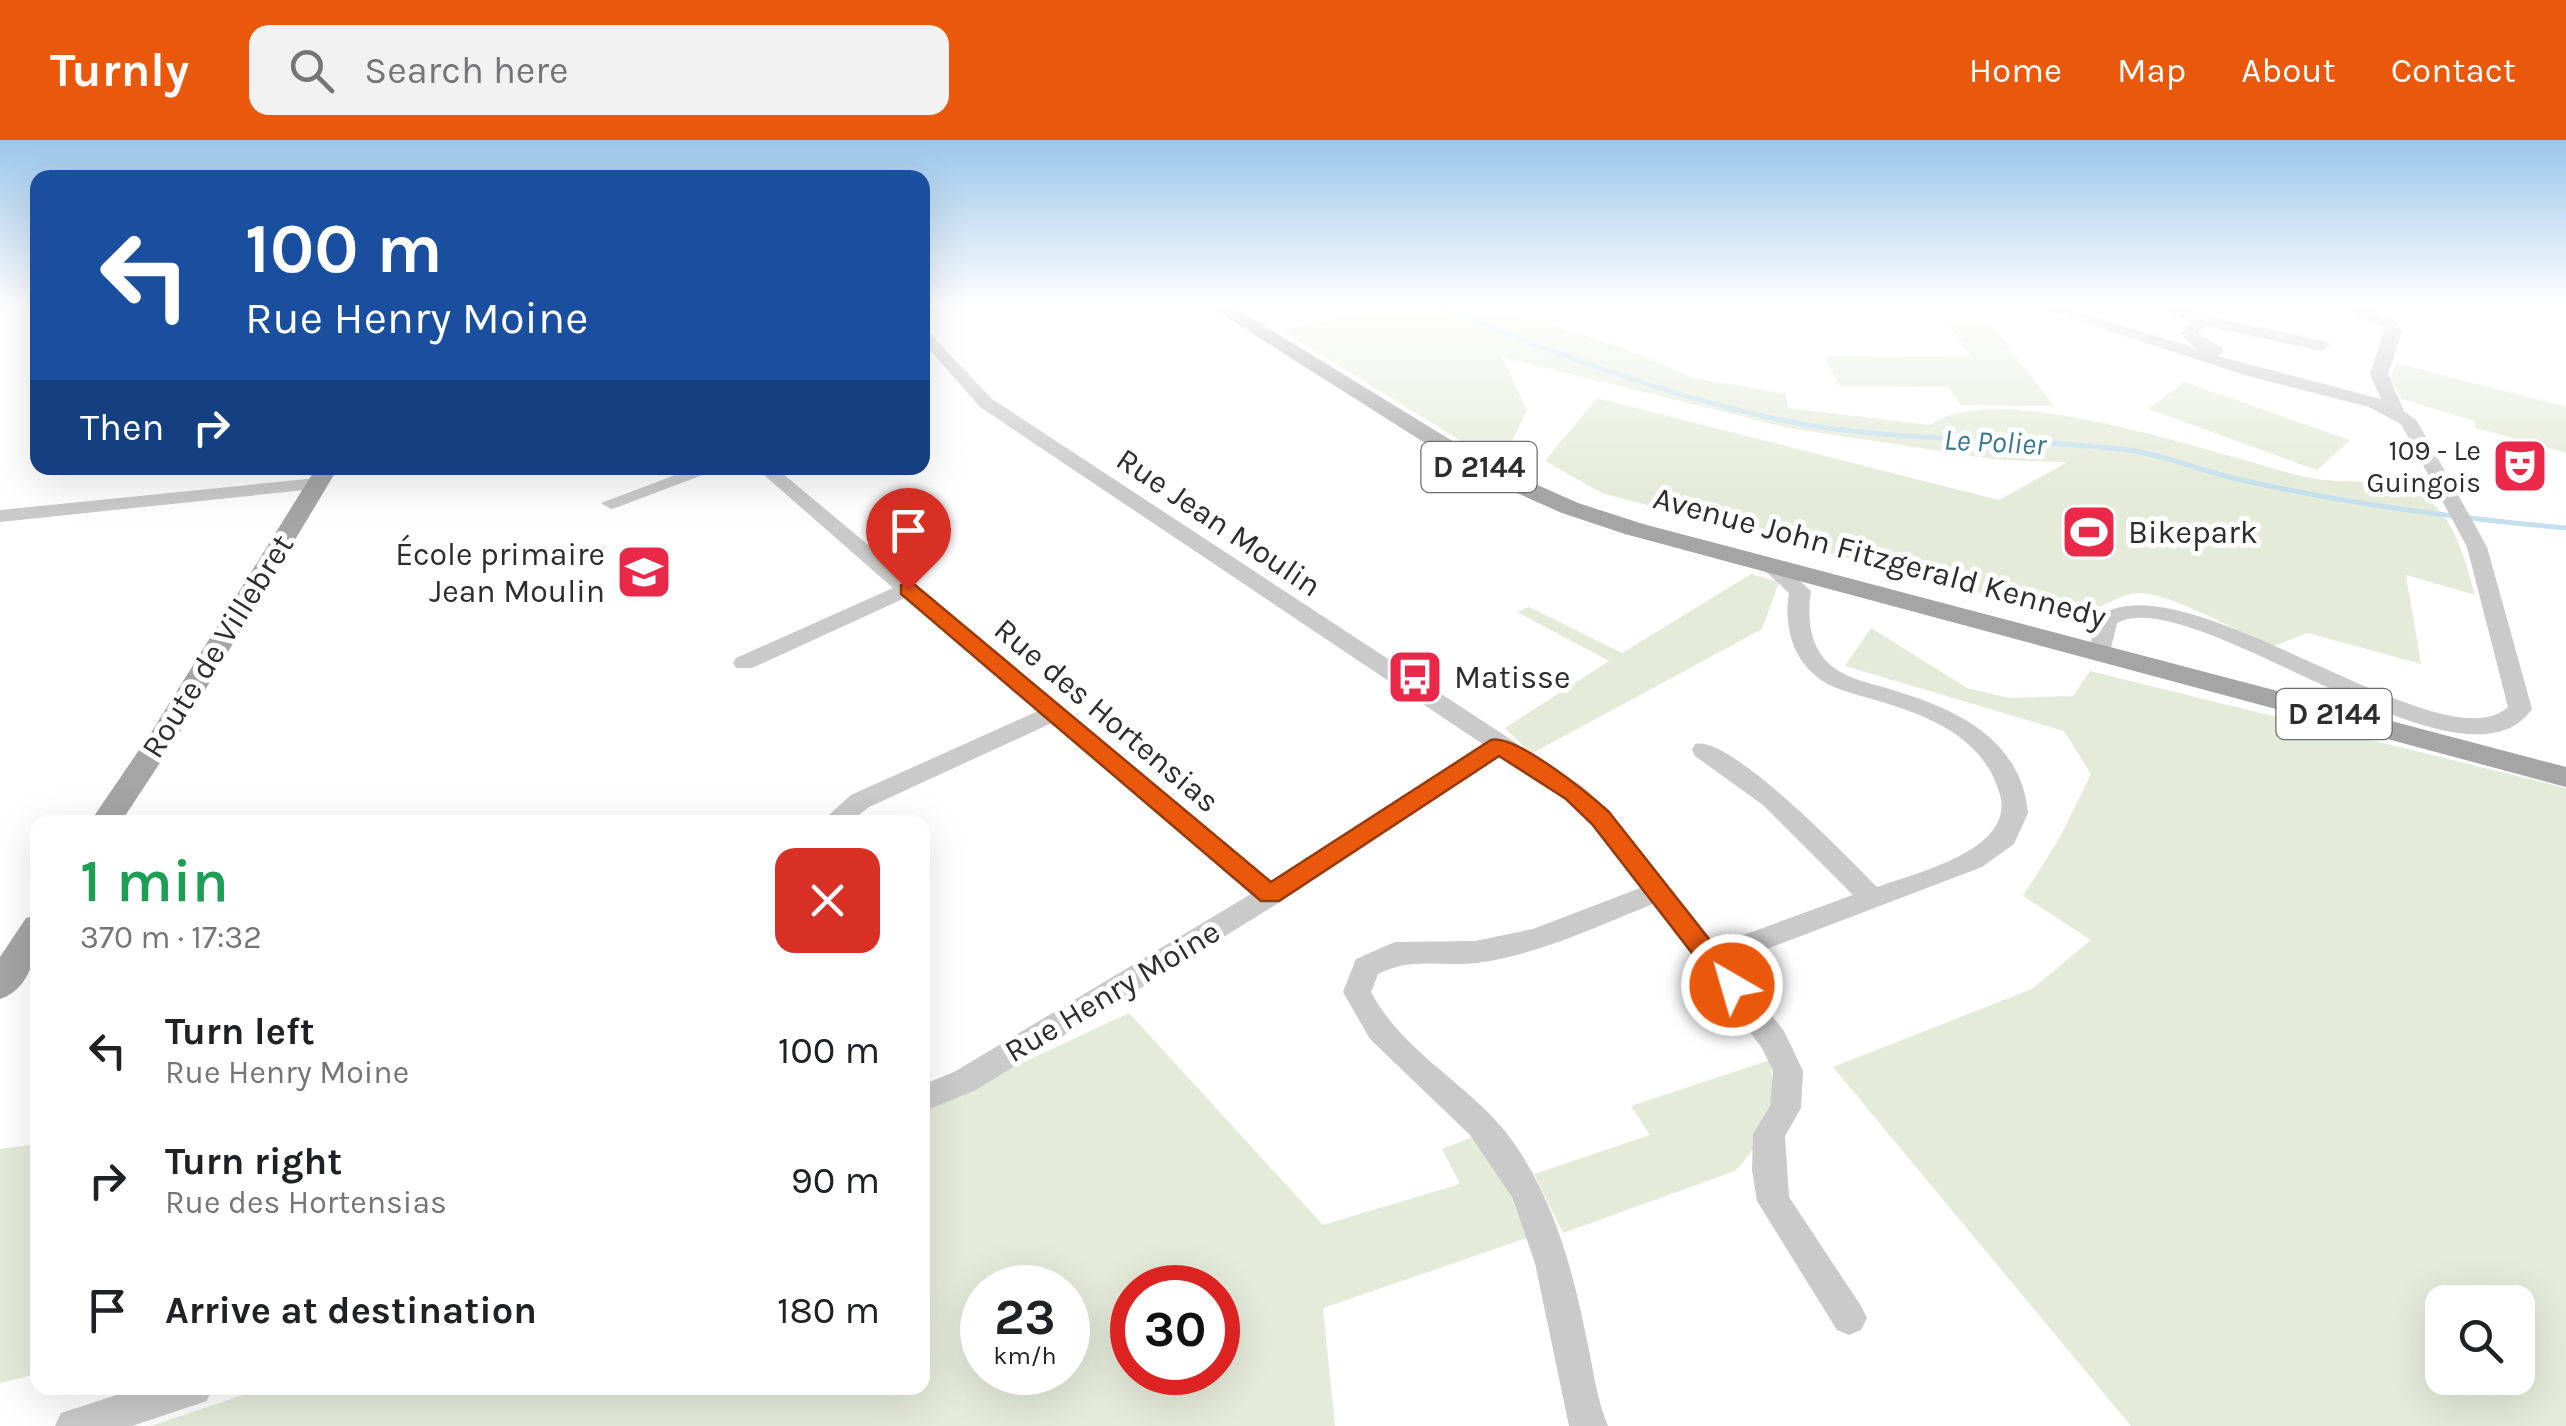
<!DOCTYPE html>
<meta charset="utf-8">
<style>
:root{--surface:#fff;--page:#f2f2f2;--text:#202124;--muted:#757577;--accent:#ea580c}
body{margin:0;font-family:Karla,sans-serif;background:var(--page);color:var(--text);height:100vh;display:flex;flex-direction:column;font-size:38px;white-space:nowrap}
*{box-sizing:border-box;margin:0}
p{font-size:32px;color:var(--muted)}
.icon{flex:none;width:55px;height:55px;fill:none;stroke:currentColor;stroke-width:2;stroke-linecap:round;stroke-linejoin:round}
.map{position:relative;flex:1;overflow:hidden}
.side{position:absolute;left:30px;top:675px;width:900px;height:580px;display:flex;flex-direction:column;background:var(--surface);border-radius:20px;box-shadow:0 10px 40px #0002}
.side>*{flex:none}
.guide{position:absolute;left:30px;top:30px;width:900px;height:305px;border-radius:20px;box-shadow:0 10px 40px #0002;background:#1a4fa0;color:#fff;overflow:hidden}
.controls{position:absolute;left:2425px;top:1145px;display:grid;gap:20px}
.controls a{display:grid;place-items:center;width:110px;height:110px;border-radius:20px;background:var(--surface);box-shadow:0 10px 40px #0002;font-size:50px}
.speed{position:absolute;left:960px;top:1125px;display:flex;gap:20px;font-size:50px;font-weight:700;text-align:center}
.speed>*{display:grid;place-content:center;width:130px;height:130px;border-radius:50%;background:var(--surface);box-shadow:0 10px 40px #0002;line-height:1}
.speed small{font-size:25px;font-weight:400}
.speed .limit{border:15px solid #d22;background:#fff;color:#111}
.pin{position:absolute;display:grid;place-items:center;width:85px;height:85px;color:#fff;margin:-102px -42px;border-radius:50% 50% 50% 0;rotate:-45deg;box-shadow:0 0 10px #0007}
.pin .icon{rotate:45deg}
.me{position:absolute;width:110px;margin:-55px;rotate:322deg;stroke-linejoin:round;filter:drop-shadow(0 0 8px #0008)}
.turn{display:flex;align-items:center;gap:35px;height:210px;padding:0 50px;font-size:45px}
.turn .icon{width:130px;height:130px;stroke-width:2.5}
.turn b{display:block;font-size:70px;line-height:85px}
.then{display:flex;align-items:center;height:95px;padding:0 50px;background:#0003;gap:20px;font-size:38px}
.round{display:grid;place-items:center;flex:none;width:105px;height:105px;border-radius:20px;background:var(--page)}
.overview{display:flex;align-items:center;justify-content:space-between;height:170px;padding:0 50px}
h1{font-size:60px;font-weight:600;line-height:75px;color:#1e9e55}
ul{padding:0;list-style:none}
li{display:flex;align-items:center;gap:30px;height:130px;padding:0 50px}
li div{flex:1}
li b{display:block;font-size:38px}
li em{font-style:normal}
header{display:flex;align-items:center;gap:60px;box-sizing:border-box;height:140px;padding:0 50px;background:var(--accent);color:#fff}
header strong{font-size:48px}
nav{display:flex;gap:55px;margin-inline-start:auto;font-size:35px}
.search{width:700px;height:90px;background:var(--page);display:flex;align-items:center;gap:25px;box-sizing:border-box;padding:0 35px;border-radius:20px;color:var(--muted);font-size:38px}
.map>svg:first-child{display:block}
.green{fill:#e5ebd9;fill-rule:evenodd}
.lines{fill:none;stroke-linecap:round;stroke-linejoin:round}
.stream{stroke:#c5e0ec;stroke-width:5}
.minor{fill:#cacaca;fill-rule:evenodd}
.major{fill:#a5a5a5;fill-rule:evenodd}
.route{fill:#ea580c;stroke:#983908;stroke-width:2.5}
.labels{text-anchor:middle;stroke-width:10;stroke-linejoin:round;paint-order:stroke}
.far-poi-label{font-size:28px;fill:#2d2d2d;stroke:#fff;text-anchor:end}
.far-water-label{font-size:30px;font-style:italic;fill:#397790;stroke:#fff}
.shield{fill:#fff;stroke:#6c6c6c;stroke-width:2.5}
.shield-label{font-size:30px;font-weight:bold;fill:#2d2d2d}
.street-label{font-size:32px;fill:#2d2d2d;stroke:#fff}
.poi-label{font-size:32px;fill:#2d2d2d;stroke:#fff;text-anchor:start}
</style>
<header>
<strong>Turnly</strong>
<div class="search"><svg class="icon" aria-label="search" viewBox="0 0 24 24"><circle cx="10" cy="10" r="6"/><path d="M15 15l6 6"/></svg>Search here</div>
<nav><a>Home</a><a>Map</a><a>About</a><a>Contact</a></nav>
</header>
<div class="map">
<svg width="2566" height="1286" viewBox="0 0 2566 1286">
<rect width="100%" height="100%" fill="#fff"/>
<g class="green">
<path d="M1406 166H1467L1464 172 1544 182 1621 207 1693 238 1786 254 1788 268 1930 285C1998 235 2225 318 2306 337 2336 345 2393 337 2418 352 2454 374 2464 416 2475 455L2406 435 2421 524 2308 493 2271 507C2242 493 2159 446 2130 454 2107 461 2088 478 2063 475L1602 353 1545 321 1597 258 1999 360 2068 322 1999 320 1788 288 1502 217 1527 270 1500 325 1281 190Z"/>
<path d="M1949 185H1991L2054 266 1961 265 1948 247 1840 246 1824 216 1972 217Z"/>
<path d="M2396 223 2566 267V313L2476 288 2474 281 2402 259 2390 239Z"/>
<path d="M2184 242 2350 300 2317 330 2148 269Z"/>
<path d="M1751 434 1779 442 1762 489 1531 614 1505 588 1609 521 1517 472 1529 467 1622 513Z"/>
<path d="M1871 488 1967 548 2010 558 2073 556 2090 531 2566 648V1286H2131L1833 927 2032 849 2091 800 2023 756 2059 699 2091 634 2064 591 1845 526ZM2442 1162H2518V1238H2442Z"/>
<path d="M1129 873 1323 1085 1460 1044 1442 1009 1472 997 1509 1051 1527 1098 1323 1168 1335 1286H151L264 1248H922L923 969ZM982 1148H1068V1232H982ZM1132 1148H1218V1232H1132Z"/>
<path d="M1770 920C1777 962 1766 1001 1735 1031L1563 1093 1534 1034 1650 995 1631 966Z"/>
<path d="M37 1004V1234L0 1243V1009Z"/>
</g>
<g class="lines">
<path class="stream" d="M1437 166C1550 211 1662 255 1781 280 1893 303 2007 296 2120 309 2159 313 2199 330 2237 339 2346 364 2455 378 2566 388"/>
<g class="minor">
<path d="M922 166H953L922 176Z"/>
<path d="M2034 166H2058L2195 208 2181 193 2192 182 2156 166H2179L2207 176 2328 202 2330 206 2322 211 2206 186 2198 193C2206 201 2219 203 2224 211L2218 216 2381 259 2370 234 2385 188 2341 166H2362L2398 182 2402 192 2388 234 2404 271 2417 281 2487 407 2532 569C2464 668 2194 441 2117 483L2109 516H2093L2090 511 2093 487 2101 475C2187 419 2443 628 2508 567L2467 407 2401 284 2369 267 2244 235Z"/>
<path d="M922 185 992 259 1583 647 1610 672 1716 805 1853 755 1763 665 1695 616 1692 610 1695 604C1731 595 1849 719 1877 747 1916 733 2015 710 2000 655 1983 593 1921 573 1865 557 1848 552 1830 548 1816 536 1791 516 1784 483 1789 453L1763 429 1760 425 1763 421H1777L1811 451C1807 476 1809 505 1829 524 1845 538 1866 542 1886 548 1951 567 2021 596 2028 673L2014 704 1982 727 1730 823 1784 891 1803 931 1801 968 1785 996 1789 1057 1861 1166 1867 1178 1861 1190 1849 1195 1837 1190 1757 1061 1752 1030 1753 994 1770 966 1773 931 1762 908 1653 764C1595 787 1538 815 1476 823 1440 827 1412 817 1378 834L1371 852C1405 917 1479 948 1518 1009 1555 1065 1573 1131 1586 1196 1593 1226 1596 1258 1608 1286H1569L1535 1123 1512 1057 1470 995 1370 899 1343 852 1356 819 1395 802 1475 801 1533 789 1640 748 1592 684 1565 659 1501 616 1280 762 976 950 922 972V945L954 932 1251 754 1052 583 869 667 850 682H821L851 655 1038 571 905 458 752 528H736L733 523 736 518 893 448 756 328H776L1271 741 1484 605 980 267 922 201Z"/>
<path d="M694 328H721L618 367 611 369 601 363Z"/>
<path d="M317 338 324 340V348L0 382V370Z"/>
<path d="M138 1248H212L207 1261 132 1286H55L61 1273Z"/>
</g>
<g class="major">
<path d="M1209 166H1232L1490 324 1578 363 1643 384 2566 627V647L1625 394 1562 373 1474 334Z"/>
<path d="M316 328H338L177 597 121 682H90L152 591Z"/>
<path d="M38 775C38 805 35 847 0 859V817L26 778Z"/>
</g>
</g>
<linearGradient id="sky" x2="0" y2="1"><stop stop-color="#9ac6ea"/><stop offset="0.48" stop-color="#fff"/><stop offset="1" stop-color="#fff" stop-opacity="0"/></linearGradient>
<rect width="2566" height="346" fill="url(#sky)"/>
<path class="route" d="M908 444 915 445 1271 742 1491 600C1516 594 1589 654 1609 672L1745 845 1742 853 1732 856 1723 853 1592 684 1566 659 1499 616 1279 761H1261L901 454V445Z"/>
<defs>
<g id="theatre-square" transform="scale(2.875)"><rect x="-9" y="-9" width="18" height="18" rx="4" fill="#ea294a" stroke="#fff"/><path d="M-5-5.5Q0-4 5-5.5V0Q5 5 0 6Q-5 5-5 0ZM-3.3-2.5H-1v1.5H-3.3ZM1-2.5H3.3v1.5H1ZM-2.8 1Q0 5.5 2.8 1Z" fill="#fff"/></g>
<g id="stadium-square" transform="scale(2.875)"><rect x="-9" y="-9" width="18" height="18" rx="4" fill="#ea294a" stroke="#fff"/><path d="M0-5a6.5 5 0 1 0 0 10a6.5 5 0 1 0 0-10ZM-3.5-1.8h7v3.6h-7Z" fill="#fff"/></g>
<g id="school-square" transform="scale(2.875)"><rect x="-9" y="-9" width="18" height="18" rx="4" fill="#ea294a" stroke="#fff"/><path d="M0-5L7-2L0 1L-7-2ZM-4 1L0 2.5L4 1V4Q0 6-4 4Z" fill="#fff"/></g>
<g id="bus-square" transform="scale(2.875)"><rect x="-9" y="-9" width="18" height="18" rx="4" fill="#ea294a" stroke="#fff"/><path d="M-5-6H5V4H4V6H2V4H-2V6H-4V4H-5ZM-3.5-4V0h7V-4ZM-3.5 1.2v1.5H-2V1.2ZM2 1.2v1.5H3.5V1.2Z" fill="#fff"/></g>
</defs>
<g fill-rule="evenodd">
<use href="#theatre-square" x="2520" y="326"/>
<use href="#stadium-square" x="2089" y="392"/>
<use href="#school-square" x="644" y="432"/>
<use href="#bus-square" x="1415" y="537"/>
</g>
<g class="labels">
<g class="far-poi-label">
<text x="2481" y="320">109 - Le<tspan x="2481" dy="32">Guingois</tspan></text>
</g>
<g class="far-water-label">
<text transform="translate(1995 302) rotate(3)" y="10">Le Polier</text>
</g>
<g class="shield">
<rect x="1421.5" y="302" width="115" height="50" rx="8"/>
<rect x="2276.5" y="549" width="115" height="50" rx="8"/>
</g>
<g class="shield-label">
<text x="1479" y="337">D 2144</text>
<text x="2334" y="584">D 2144</text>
</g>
<g class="street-label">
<text transform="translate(1219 382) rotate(34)" y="11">Rue Jean Moulin</text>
<text transform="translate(1880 417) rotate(15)" y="11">Avenue John Fitzgerald Kennedy</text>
<text transform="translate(217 506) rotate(-58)" y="11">Route de Villebret</text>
<text transform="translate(1107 575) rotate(40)" y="11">Rue des Hortensias</text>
<text transform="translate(1112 851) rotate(-31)" y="11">Rue Henry Moine</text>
</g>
<g class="poi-label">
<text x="2128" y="403">Bikepark</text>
<text x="605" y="425" text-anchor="end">École primaire<tspan x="605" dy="37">Jean Moulin</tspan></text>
<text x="1454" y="548">Matisse</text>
</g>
</g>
</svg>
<div class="controls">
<a><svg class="icon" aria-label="search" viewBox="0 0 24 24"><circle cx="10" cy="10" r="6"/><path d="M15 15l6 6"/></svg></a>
</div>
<div class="speed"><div>23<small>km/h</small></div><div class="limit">30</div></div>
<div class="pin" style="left:908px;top:450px;background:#d93025"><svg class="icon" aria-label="arrive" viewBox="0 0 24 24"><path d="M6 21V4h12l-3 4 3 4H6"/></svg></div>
<svg class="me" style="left:1732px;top:845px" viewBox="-20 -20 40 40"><circle r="17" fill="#ea580c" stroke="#fff" stroke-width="3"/><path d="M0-11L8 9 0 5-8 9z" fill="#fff"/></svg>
<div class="guide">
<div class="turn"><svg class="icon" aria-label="left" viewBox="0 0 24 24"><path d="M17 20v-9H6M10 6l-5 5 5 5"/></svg><div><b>100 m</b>Rue Henry Moine</div></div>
<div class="then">Then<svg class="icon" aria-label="right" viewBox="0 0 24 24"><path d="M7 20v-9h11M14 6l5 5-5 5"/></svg></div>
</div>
<section class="side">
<div class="overview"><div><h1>1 min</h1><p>370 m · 17:32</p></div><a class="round" style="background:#d93025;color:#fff"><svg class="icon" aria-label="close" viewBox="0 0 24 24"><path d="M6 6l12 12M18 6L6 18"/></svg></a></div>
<ul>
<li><svg class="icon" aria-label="left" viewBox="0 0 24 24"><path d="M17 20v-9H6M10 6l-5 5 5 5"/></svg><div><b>Turn left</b><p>Rue Henry Moine</p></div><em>100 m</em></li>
<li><svg class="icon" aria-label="right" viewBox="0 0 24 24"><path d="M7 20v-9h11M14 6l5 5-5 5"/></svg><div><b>Turn right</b><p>Rue des Hortensias</p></div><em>90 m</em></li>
<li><svg class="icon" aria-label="arrive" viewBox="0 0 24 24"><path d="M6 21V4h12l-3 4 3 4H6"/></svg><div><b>Arrive at destination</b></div><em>180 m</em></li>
</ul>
</section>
</div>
